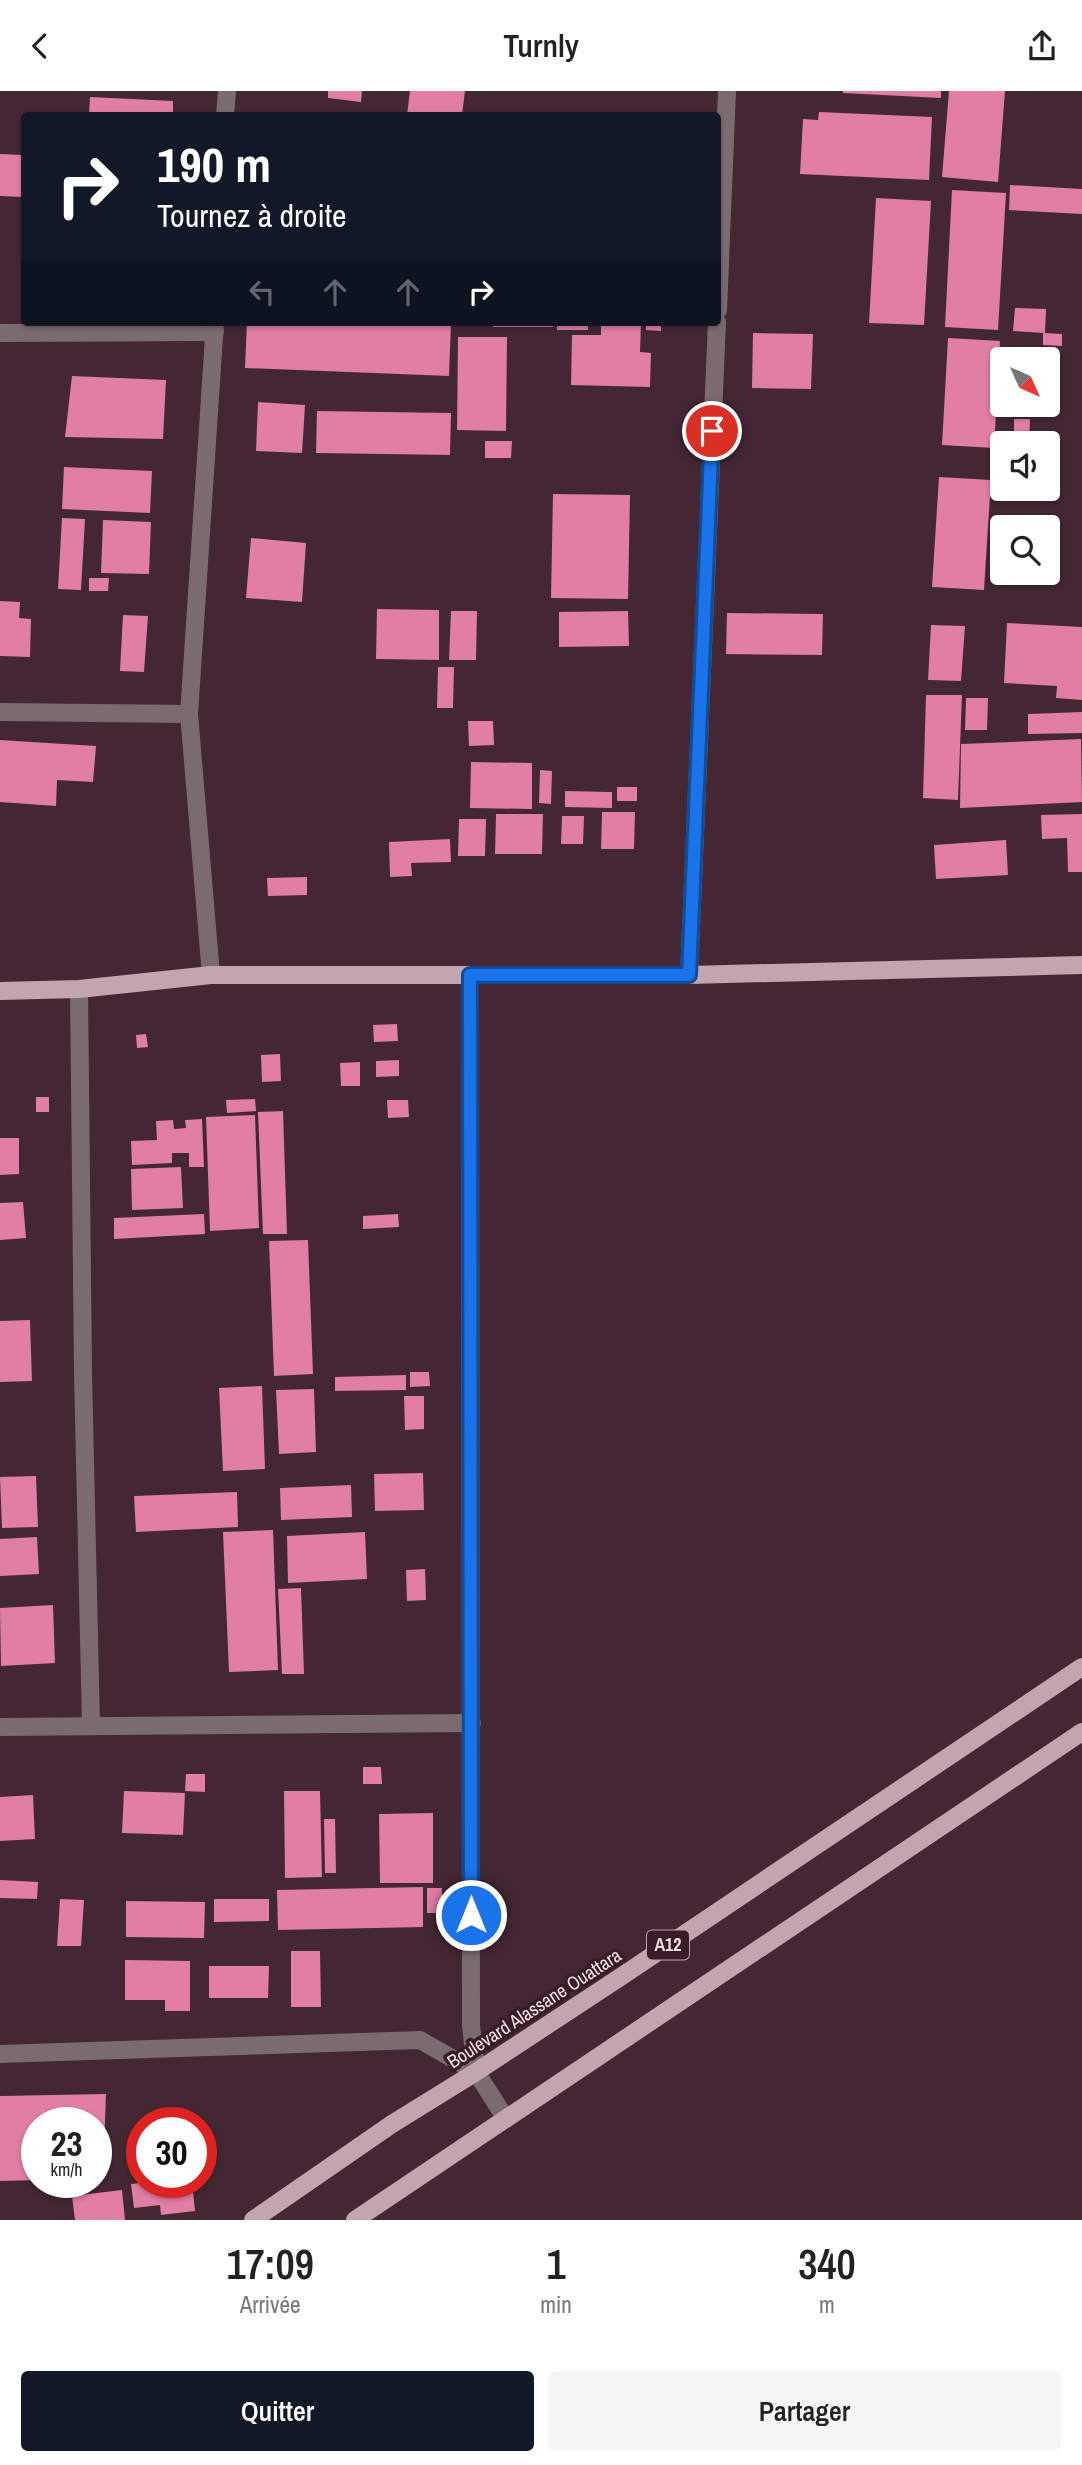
<!DOCTYPE html>
<html lang="fr">
<meta charset="utf-8">
<style>
:root{--surface:#fff;--page:#f6f6f6;--text:#222;--muted:#767676;--accent:#111827}
body{margin:0;font-family:"Archivo Narrow",sans-serif;background:var(--page);color:var(--text);height:100vh;display:flex;flex-direction:column;font-size:26px;white-space:nowrap}
*{box-sizing:border-box;margin:0}
p{font-size:23px;color:var(--muted)}
.icon{flex:none;width:38px;height:38px;fill:none;stroke:currentColor;stroke-width:2;stroke-linecap:round;stroke-linejoin:round}
.map{position:relative;height:2129px;overflow:hidden}
.details{display:flex;flex-direction:column;background:var(--surface);flex:1}
.details>*{flex:none}
.top-card{position:absolute;left:21px;top:21px;width:700px;height:214px;border-radius:7px;box-shadow:0 2px 5px #0004;background:#111827;color:#fff;overflow:hidden}
.needle{width:46px;rotate:135deg}
.tools{position:absolute;left:990px;top:256px;display:grid;gap:14px}
.tools a{display:grid;place-items:center;width:70px;height:70px;border-radius:7px;background:var(--surface);box-shadow:0 2px 5px #0004;font-size:35px}
.speed{position:absolute;left:21px;top:2016px;display:flex;gap:14px;font-size:35px;font-weight:700;text-align:center}
.speed>*{display:grid;place-content:center;width:91px;height:91px;border-radius:50%;background:var(--surface);box-shadow:0 2px 5px #0004;line-height:1}
.speed small{font-size:18px;font-weight:400}
.speed .limit{border:10px solid #d22;background:#fff;color:#111}
.pin{position:absolute;display:grid;place-items:center;width:60px;height:60px;color:#fff;margin:-30px;border:4px solid #fff;border-radius:50%;box-shadow:0 2px 7px #0007}
.me{position:absolute;width:77px;margin:-38px;rotate:0deg;stroke-linejoin:round;filter:drop-shadow(0 0 5px #0008)}
.turn{display:flex;align-items:center;gap:24px;height:147px;padding:0 21px;font-size:32px}
.turn .icon{width:91px;height:91px;stroke-width:2.5}
.turn b{display:block;font-size:49px;line-height:60px}
.lanes{display:flex;align-items:center;height:66px;padding:0 21px;background:#0003;justify-content:center;gap:35px;direction:ltr}
.lanes .off{opacity:.35}
.eta{display:flex;justify-content:space-evenly;align-items:center;height:119px;text-align:center}
.eta b{font-size:42px;font-weight:600;line-height:49px}
.action{display:flex;gap:14px;margin-top:auto;padding:14px 21px}
.action a{flex:1;height:80px;border-radius:7px;background:var(--accent);color:#fff;font-size:28px;font-weight:600;line-height:80px;text-align:center}
.action a+a{background:var(--page);color:var(--text)}
header{display:flex;justify-content:space-between;align-items:center;height:91px;padding:0 21px;background:var(--surface);font-size:32px;font-weight:600}
.map>svg:first-child{display:block}
.building{fill:#e07ea5}
.lines{fill:none;stroke-linecap:round;stroke-linejoin:round}
.minor{stroke:#7a6b70;stroke-width:18}
.major{stroke:#c3a5af;stroke-width:18}
.route-casing{stroke:#114b97;stroke-width:18}
.route{stroke:#1a73e8;stroke-width:12}
.labels{text-anchor:middle;stroke-width:7;stroke-linejoin:round;paint-order:stroke}
.shield{fill:#381d28;stroke:#bba5ad;stroke-width:2}
.shield-label{font-size:18px;font-weight:bold;fill:#f3dfe6}
.street-label{font-size:19px;fill:#f3dfe6;stroke:#381d28}
</style>
<header><svg class="icon" aria-label="back" viewBox="0 0 24 24"><path d="M15 5l-7 7 7 7"/></svg>Turnly<svg class="icon" aria-label="share" viewBox="0 0 24 24"><path d="M12 15V3M7 8l5-5 5 5M5 13v7h14v-7"/></svg></header>
<div class="map">
<svg width="1082" height="2129" viewBox="0 0 1082 2129">
<rect width="100%" height="100%" fill="#432732"/>
<g class="building">
<path d="M328 0H362L361 11 328 7Z"/>
<path d="M410 0H465L462 24H407Z"/>
<path d="M843 0H941V7L843 2Z"/>
<path d="M949 0H1005L998 91 942 86Z"/>
<path d="M90 6 173 10V24H89Z"/>
<path d="M819 21 932 26 929 89 800 83 803 28 818 29Z"/>
<path d="M0 63 24 64V106L0 105Z"/>
<path d="M1010 94 1082 98V123L1009 119Z"/>
<path d="M952 99 1006 102 998 239 945 236Z"/>
<path d="M876 107 931 110 924 234 869 232Z"/>
<path d="M1015 217 1046 218 1045 242 1013 240Z"/>
<path d="M247 231H451L449 285 245 277Z"/>
<rect x="493" y="231" width="60" height="5"/>
<rect x="557" y="231" width="31" height="8"/>
<path d="M601 231H641L640 261 651 262 650 296 571 294 572 244H601Z"/>
<path d="M646 231H661V240L646 239Z"/>
<path d="M753 242 813 243 811 298 752 297Z"/>
<path d="M1043 242 1062 243V255L1043 254Z"/>
<path d="M458 246H507L506 340 457 339Z"/>
<path d="M948 247 1000 250 994 357 942 354Z"/>
<path d="M1018 257 1044 258 1043 268H1017Z"/>
<path d="M72 285 166 289 163 348 65 346Z"/>
<path d="M258 311 305 314 302 362 256 360Z"/>
<path d="M317 320 451 322 450 364 316 362Z"/>
<path d="M1014 328H1030L1029 352H1014Z"/>
<path d="M485 350H512L511 367H485Z"/>
<path d="M64 376 152 380 150 422 62 418Z"/>
<path d="M939 386 991 389 984 499 932 496Z"/>
<path d="M995 387 1003 388V397H1040V406L995 404Z"/>
<path d="M553 403 630 404 628 508 551 507Z"/>
<path d="M62 427 85 428 81 499 58 498Z"/>
<path d="M103 429 151 431 149 483 101 482Z"/>
<path d="M251 447 306 452 302 511 246 507Z"/>
<path d="M89 487H109L108 500H89Z"/>
<path d="M0 510 20 511 19 527 31 528 30 566 0 565Z"/>
<path d="M377 518 439 519V569L376 568Z"/>
<path d="M451 520H477L476 569H449Z"/>
<path d="M628 520 629 555 559 556V521Z"/>
<path d="M727 522 823 523 822 564 726 563Z"/>
<path d="M123 524 148 525 144 581 120 580Z"/>
<path d="M1007 532 1082 536V609L1056 607 1057 595 1004 592Z"/>
<path d="M931 534 965 535 961 590 928 589Z"/>
<path d="M438 576H454L453 617H437Z"/>
<path d="M926 604H962L958 709 923 707Z"/>
<path d="M966 607H988L987 639H965Z"/>
<path d="M1082 621V642L1028 643V623Z"/>
<path d="M468 630H493L494 654 469 655Z"/>
<path d="M1081 648 1082 711 960 717 961 653Z"/>
<path d="M0 649 96 655 93 691 57 689 56 715 0 711Z"/>
<path d="M471 671 532 672V718L470 717Z"/>
<path d="M540 679 552 680 551 713 539 712Z"/>
<rect x="617" y="696" width="20" height="14"/>
<path d="M565 700 612 701V717L565 716Z"/>
<path d="M602 721H635L634 758H601Z"/>
<path d="M496 723H543L542 763H495Z"/>
<path d="M1082 723V781H1068L1067 747 1042 748 1041 724Z"/>
<path d="M562 725H584L583 753H561Z"/>
<path d="M459 728H486L485 765H458Z"/>
<path d="M450 748 451 771 411 772 412 785 390 786 389 751Z"/>
<path d="M1006 749 1008 784 936 788 934 754Z"/>
<path d="M307 786V804L268 805 267 787Z"/>
<path d="M397 933 398 950 374 951 373 934Z"/>
<path d="M146 943 148 956 137 957 136 944Z"/>
<path d="M280 963 281 990 262 991 261 964Z"/>
<path d="M399 969V985L376 986V970Z"/>
<path d="M360 971V995H341L340 972Z"/>
<rect x="36" y="1006" width="13" height="15"/>
<path d="M255 1008 256 1020 227 1022 226 1009Z"/>
<path d="M387 1009H408L409 1026 388 1027Z"/>
<path d="M283 1020 287 1143H263L258 1021Z"/>
<path d="M255 1024 259 1137 210 1140 206 1026Z"/>
<path d="M202 1028 204 1076H189V1062H172V1072L132 1074 131 1050 157 1049 156 1030 173 1029 174 1038 186 1037 185 1029Z"/>
<path d="M0 1047H19V1083L0 1084Z"/>
<path d="M181 1076 183 1117 132 1119 131 1078Z"/>
<path d="M23 1111 26 1147 0 1149V1112Z"/>
<path d="M204 1123 205 1143 114 1148V1127Z"/>
<path d="M398 1123 399 1136 363 1138V1125Z"/>
<path d="M308 1149 313 1283 274 1285 269 1150Z"/>
<path d="M30 1229 32 1290 0 1291V1230Z"/>
<path d="M410 1281H429L430 1295 410 1296Z"/>
<path d="M406 1284V1299L335 1300V1286Z"/>
<path d="M262 1295 265 1378 223 1380 219 1297Z"/>
<path d="M314 1298 316 1361 279 1363 276 1299Z"/>
<path d="M404 1305H424V1338L405 1339Z"/>
<path d="M423 1382 424 1419 375 1420 374 1383Z"/>
<path d="M36 1385 38 1436 2 1437 0 1386Z"/>
<path d="M351 1394 352 1426 281 1429 280 1397Z"/>
<path d="M237 1401 238 1436 136 1441 134 1405Z"/>
<path d="M273 1439 278 1579 229 1581 223 1441Z"/>
<path d="M365 1441 367 1488 288 1492 287 1445Z"/>
<path d="M37 1446 39 1483 0 1485V1448Z"/>
<path d="M425 1478 426 1509 407 1510 406 1479Z"/>
<path d="M301 1497 304 1583H282L278 1498Z"/>
<path d="M53 1514 55 1572 1 1575 0 1517Z"/>
<path d="M363 1676H381L382 1693H363Z"/>
<path d="M186 1683H205V1701L185 1700Z"/>
<path d="M124 1700 185 1702 183 1744 122 1742Z"/>
<path d="M284 1700H320L322 1786 285 1787Z"/>
<path d="M33 1704 35 1748 0 1750V1706Z"/>
<path d="M433 1722V1792H380L379 1723Z"/>
<path d="M324 1728H335L336 1782H325Z"/>
<path d="M0 1789 38 1791 37 1808 0 1807Z"/>
<path d="M423 1796V1836L278 1839 277 1799Z"/>
<rect x="427" y="1797" width="15" height="25"/>
<path d="M60 1808 84 1809 81 1855H57Z"/>
<path d="M214 1808H269V1830L214 1831Z"/>
<path d="M126 1810 205 1811 204 1847 126 1846Z"/>
<path d="M291 1860H320L321 1916H291Z"/>
<path d="M125 1869 190 1870V1920H165V1909H125Z"/>
<path d="M209 1875H269L268 1907H209Z"/>
<path d="M106 2003 103 2086H96V2032H37V2089L0 2090V2005Z"/>
<path d="M142 2064V2091H192L195 2120 161 2124 160 2114 134 2117 131 2093 140 2092 136 2065Z"/>
<path d="M122 2099 125 2129H75L72 2105Z"/>
</g>
<g class="lines">
<g class="minor">
<path d="M225 24 227 0"/>
<path d="M718 219 727 0"/>
<path d="M0 242 215 241"/>
<path d="M0 621 189 623"/>
<path d="M211 884 189 623 215 231"/>
<path d="M470 884 471 1934 476 1981 506 2028"/>
<path d="M689 884 717 231"/>
<path d="M79 898 83 1281 91 1635"/>
<path d="M0 1636 472 1632"/>
<path d="M0 1963 420 1949 476 1981"/>
</g>
<g class="major">
<path d="M0 900 79 898 211 884H689L1082 874"/>
<path d="M253 2129 392 2033 476 1981 622 1885 1082 1576"/>
<path d="M355 2129 1082 1641"/>
</g>
</g>
<g class="lines">
<g class="route-casing">
<path id="route" d="M471 1824 470 884H689L712 340"/>
</g>
<use href="#route" class="route"/>
</g>
<g class="labels">
<rect class="shield" x="647" y="1839.5" width="42" height="29" rx="5"/>
<g class="shield-label">
<text x="668" y="1860">A12</text>
</g>
<g class="street-label">
<text transform="translate(534 1917) rotate(-33)" y="7">Boulevard Alassane Ouattara</text>
</g>
</g>
</svg>
<div class="tools">
<a><svg class="needle" viewBox="-14 -14 28 28"><path d="M0-13l5 13h-10z" fill="#e53935"/><path d="M0 13l5-13h-10z" fill="#767676"/></svg></a>
<a><svg class="icon" aria-label="sound" viewBox="0 0 24 24"><path d="M4 9h4l5-4v14l-5-4H4zM17 9q2 3 0 6"/></svg></a>
<a><svg class="icon" aria-label="search" viewBox="0 0 24 24"><circle cx="10" cy="10" r="6"/><path d="M15 15l6 6"/></svg></a>
</div>
<div class="speed"><div>23<small>km/h</small></div><div class="limit">30</div></div>
<div class="pin" style="left:712px;top:340px;background:#d93025"><svg class="icon" aria-label="arrive" viewBox="0 0 24 24"><path d="M6 21V4h12l-3 4 3 4H6"/></svg></div>
<svg class="me" style="left:471px;top:1824px" viewBox="-20 -20 40 40"><circle r="17" fill="#1a73e8" stroke="#fff" stroke-width="3"/><path d="M0-11L8 9 0 5-8 9z" fill="#fff"/></svg>
<div class="top-card">
<div class="turn"><svg class="icon" aria-label="right" viewBox="0 0 24 24"><path d="M7 20v-9h11M14 6l5 5-5 5"/></svg><div><b>190 m</b>Tournez à droite</div></div>
<div class="lanes"><svg class="icon off" aria-label="left" viewBox="0 0 24 24"><path d="M17 20v-9H6M10 6l-5 5 5 5"/></svg><svg class="icon off" aria-label="ahead" viewBox="0 0 24 24"><path d="M12 20V5M6 11l6-6 6 6"/></svg><svg class="icon off" aria-label="ahead" viewBox="0 0 24 24"><path d="M12 20V5M6 11l6-6 6 6"/></svg><svg class="icon" aria-label="right" viewBox="0 0 24 24"><path d="M7 20v-9h11M14 6l5 5-5 5"/></svg></div>
</div>
</div>
<section class="details">
<div class="eta">
<div><b>17:09</b><p>Arrivée</p></div>
<div><b>1</b><p>min</p></div>
<div><b>340</b><p>m</p></div>
</div>
<div class="action"><a>Quitter</a><a>Partager</a></div>
</section>
